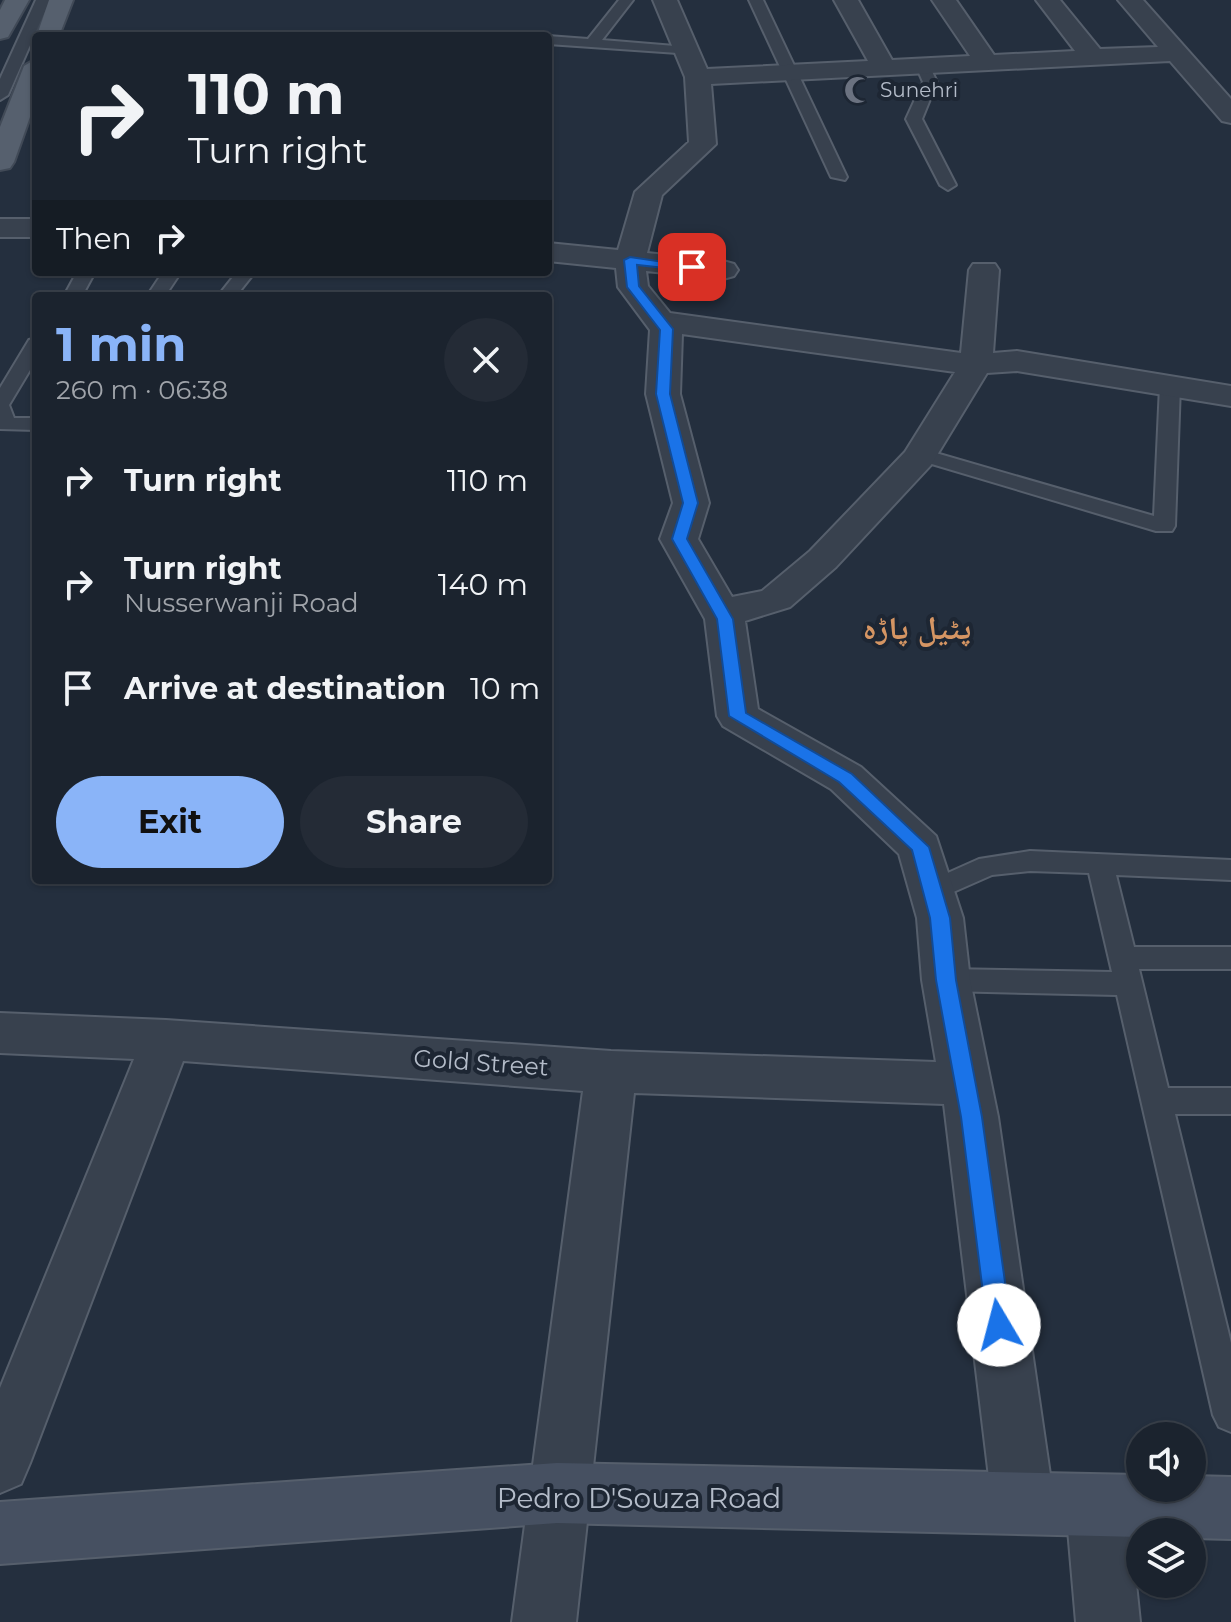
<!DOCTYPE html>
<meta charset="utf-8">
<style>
:root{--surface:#1b232e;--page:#242b36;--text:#f1f3f6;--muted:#a0a4aa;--line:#39404a;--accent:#8ab4f8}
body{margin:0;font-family:Montserrat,"Noto Naskh Arabic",sans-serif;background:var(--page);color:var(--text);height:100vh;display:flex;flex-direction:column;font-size:30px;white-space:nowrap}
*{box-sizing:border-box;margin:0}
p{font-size:26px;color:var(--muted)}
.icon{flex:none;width:44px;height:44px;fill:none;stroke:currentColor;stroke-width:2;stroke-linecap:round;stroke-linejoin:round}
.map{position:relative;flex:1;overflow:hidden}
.sheet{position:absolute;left:32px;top:292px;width:520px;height:592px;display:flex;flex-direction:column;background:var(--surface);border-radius:8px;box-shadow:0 2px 6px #0004,0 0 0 2px var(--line)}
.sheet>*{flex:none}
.banner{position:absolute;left:32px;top:32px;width:520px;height:244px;border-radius:8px;box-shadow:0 2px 6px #0004,0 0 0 2px var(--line);background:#1b232e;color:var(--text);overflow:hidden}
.tools{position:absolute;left:1126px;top:1422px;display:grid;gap:16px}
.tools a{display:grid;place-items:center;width:80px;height:80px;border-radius:50%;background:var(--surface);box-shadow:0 2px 6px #0004,0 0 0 2px var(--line);font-size:40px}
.pin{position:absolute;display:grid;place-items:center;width:68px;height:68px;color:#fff;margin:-34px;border-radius:16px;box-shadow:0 4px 12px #0006}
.me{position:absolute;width:88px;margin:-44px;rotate:352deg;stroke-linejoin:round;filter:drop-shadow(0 0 6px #0008)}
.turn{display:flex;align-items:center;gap:28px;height:168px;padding:0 24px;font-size:36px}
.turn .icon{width:104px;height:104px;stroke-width:2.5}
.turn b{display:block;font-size:56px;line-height:68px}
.then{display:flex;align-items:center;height:76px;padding:0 24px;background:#0003;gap:16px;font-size:30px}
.round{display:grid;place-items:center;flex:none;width:84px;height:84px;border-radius:42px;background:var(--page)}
.summary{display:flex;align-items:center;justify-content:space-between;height:136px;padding:0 24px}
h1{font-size:48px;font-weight:700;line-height:60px;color:var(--accent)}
.button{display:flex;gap:16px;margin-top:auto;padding:16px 24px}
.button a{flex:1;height:92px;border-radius:48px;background:var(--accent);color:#111;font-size:32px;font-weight:700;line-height:92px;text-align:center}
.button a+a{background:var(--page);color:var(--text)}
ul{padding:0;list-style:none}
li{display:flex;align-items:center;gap:24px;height:104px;padding:0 24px}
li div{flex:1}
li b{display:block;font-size:30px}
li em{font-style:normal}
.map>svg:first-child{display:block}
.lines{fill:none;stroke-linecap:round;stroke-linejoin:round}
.lane-casing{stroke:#565f6c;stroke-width:4}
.street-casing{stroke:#565f6c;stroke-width:4}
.secondary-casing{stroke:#565f6c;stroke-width:4}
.primary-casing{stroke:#414a57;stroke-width:4}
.lane{fill:#38414e;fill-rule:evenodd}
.street{fill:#38414e;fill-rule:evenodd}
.secondary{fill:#465061;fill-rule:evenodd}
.primary{fill:#56606e;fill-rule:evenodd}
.route{fill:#1a73e8;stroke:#114b97;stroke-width:2}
.labels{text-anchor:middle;stroke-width:8;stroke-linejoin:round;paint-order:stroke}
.far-poi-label{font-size:20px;fill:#b4bcc9;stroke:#1d2633;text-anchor:start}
.street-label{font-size:24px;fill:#b4bcc9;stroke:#1d2633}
.near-street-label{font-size:28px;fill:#b4bcc9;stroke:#1d2633}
.district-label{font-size:32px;font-weight:bold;fill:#d59563;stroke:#1d2633}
</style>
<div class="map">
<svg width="1231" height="1622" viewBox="0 0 1231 1622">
<rect width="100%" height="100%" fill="#242f3e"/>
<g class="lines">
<g class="lane-casing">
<g id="lane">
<path d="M36 0H50L8 95 0 100V79Z"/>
<path d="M619 0H633L602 40 687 47 692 48V54L548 44V36L588 39Z"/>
<path d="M749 0H763L847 177 845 180 831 177Z"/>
<path d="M923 62 928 63 937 82 922 119 956 185 948 190 940 185 906 119 923 82 916 66Z"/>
<path d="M77 272H95L82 296H64Z"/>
<path d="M163 272H181L165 296H147Z"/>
<path d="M237 272H255L236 296H218Z"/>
<path d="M36 338V360L9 405 14 418H36V430L0 429V388L29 340Z"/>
<path d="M1170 380 1180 386 1175 526 1172 531H1156L915 459 912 455 915 451H929L1154 516 1160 386Z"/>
<path d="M1030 851 1231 860V880L1116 875 1134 947H1231V969H1139L1168 1088H1231V1114H1175L1231 1343V1432L1219 1427 1213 1415 1117 995 946 991 936 988 932 980 936 972 946 969 1112 972 1089 873 1030 871 992 875 933 901 923 898 919 891 923 884 979 859Z"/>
</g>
</g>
<g class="street-casing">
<g id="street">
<path d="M653 0H677L707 69 868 61 834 0H858L892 60 970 56 932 0H956L994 55 1075 51 1036 0H1060L1100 49 1158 47 1118 0H1143L1231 99V123L1222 121 1170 61 711 84 716 144 662 195 647 253 723 261 734 264 738 270 734 276 723 279 646 271 648 286 670 313 961 353 969 270 973 264H995L999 270 993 353 1017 351 1231 386V406L1017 371 987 373 931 465 836 567 790 607 745 621 758 709 861 767 936 836 963 918 970 980 998 1117 1054 1502 1045 1524 1023 1533 1001 1524 992 1502 944 1104 634 1093 576 1622H512L583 1091 183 1061 30 1463 21 1484 0 1493V1388L134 1059 0 1053V1013L166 1020 611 1051 936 1062 922 980 917 918 899 854 831 789 723 726 717 716 705 619 660 539 673 503 646 394 650 330 618 287 616 268 548 261V243L618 250 635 192 689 142 685 77ZM682 334 955 372 905 452 810 551 762 591 732 597 698 539 709 503 680 394Z"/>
<rect x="0" y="219" width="36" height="18"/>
<path d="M1097 1475 1119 1484 1128 1506 1140 1622H1076L1066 1506 1075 1484Z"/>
</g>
</g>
<g class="secondary-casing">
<path id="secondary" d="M557 1463 1140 1475V1488H1192V1476L1231 1477V1539L1192 1538V1532H1140V1537L557 1523 0 1564V1502Z"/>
</g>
<g class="primary-casing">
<g id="primary">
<path d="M5 0H29L8 37 0 39V10Z"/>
<path d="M49 0H73L59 36 36 38Z"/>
<path d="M36 59V100L14 162 10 168 0 170V127L24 66Z"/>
</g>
</g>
<use href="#lane" class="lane"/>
<use href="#street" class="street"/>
<use href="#secondary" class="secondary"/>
<use href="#primary" class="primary"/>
</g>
<path class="route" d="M630 257 698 267 692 271 637 265 639 286 673 329 670 394 698 503 687 539 733 619 746 713 852 774 929 847 950 918 956 980 982 1117 1011 1325 1008 1332 999 1335 991 1332 987 1325 961 1117 936 980 930 918 912 850 839 782 729 716 717 619 672 539 683 503 656 394 660 330 627 287 624 260Z"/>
<defs>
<g id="mosque-bare" transform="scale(2.16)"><path d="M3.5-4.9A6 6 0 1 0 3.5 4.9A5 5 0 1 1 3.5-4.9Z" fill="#6b7280" stroke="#1d2633" stroke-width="2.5" paint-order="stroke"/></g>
</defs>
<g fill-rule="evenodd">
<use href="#mosque-bare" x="858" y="90"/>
</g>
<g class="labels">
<g class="far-poi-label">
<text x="880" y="97">Sunehri</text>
</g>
<g class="street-label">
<text transform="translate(481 1063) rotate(4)" y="8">Gold Street</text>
</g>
<g class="near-street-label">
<text x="639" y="1508">Pedro D'Souza Road</text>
</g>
<g class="district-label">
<text x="917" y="639">پٹیل پاڑہ</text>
</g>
</g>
</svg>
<div class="tools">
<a><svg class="icon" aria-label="sound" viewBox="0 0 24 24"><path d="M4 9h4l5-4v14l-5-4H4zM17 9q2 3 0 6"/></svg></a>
<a><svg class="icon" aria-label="layers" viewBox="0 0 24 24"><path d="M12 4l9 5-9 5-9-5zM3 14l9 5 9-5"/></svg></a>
</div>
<div class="pin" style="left:692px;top:267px;background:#d93025"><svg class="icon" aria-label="arrive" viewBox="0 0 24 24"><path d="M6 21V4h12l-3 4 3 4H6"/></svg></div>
<svg class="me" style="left:999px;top:1325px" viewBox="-20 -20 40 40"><circle r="19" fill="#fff"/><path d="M0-13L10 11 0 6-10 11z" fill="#1a73e8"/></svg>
<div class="banner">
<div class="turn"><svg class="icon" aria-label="right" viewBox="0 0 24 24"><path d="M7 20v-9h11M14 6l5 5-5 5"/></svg><div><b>110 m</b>Turn right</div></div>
<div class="then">Then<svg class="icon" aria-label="right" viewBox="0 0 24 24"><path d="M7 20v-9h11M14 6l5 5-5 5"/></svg></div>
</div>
<section class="sheet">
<div class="summary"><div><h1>1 min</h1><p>260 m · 06:38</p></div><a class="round"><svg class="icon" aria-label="close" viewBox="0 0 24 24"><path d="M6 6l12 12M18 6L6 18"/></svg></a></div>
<ul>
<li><svg class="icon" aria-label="right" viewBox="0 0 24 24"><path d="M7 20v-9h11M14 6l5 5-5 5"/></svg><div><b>Turn right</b></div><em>110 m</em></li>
<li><svg class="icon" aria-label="right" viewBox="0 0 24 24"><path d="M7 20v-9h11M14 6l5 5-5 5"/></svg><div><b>Turn right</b><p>Nusserwanji Road</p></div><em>140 m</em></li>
<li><svg class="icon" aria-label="arrive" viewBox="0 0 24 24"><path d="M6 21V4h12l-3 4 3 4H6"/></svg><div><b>Arrive at destination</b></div><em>10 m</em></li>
</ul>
<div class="button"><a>Exit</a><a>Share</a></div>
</section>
</div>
